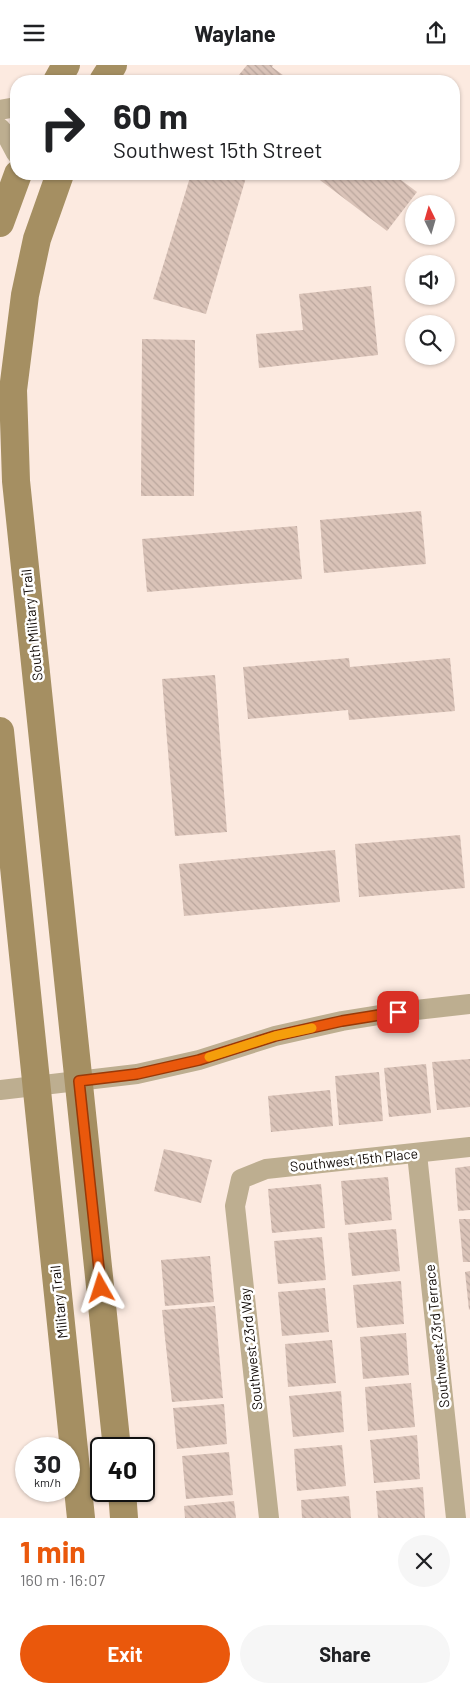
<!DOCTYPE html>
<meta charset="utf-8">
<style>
:root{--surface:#fff;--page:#f6f6f6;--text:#202124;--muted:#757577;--accent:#ea580c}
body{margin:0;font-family:Barlow,sans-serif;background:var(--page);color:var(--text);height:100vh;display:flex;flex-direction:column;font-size:19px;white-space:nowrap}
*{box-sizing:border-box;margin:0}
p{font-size:16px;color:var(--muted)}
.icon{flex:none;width:28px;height:28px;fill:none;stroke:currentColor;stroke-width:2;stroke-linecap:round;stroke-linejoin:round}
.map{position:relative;height:1453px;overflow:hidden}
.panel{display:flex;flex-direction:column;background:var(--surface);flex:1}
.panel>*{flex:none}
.hud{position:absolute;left:10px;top:10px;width:450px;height:105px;border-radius:20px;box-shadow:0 1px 4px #0004;background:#fff;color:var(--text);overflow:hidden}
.needle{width:32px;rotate:355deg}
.controls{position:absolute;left:405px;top:130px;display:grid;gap:10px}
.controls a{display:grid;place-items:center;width:50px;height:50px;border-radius:50%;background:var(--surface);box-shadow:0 1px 4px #0004;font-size:25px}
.speed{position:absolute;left:15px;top:1372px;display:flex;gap:10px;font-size:25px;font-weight:700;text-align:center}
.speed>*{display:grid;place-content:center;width:65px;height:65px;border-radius:50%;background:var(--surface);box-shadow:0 1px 4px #0004;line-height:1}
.speed small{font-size:12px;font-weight:400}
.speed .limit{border:2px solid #111;border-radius:8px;background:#fff;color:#111}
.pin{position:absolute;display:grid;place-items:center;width:42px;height:42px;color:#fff;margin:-21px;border-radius:10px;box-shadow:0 2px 8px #0006}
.me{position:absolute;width:55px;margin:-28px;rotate:354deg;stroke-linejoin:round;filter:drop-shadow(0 0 4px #0008)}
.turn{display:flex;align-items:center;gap:18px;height:105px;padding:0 20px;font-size:22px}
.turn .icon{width:65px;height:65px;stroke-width:2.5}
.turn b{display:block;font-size:35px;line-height:42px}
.round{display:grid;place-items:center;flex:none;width:52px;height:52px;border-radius:26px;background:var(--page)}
.summary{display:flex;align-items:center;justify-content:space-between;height:85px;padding:0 20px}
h1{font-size:30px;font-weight:700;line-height:38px;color:var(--accent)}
.cta{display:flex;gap:10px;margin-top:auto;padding:10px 20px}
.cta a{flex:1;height:58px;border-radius:30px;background:var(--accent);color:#fff;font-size:20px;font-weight:700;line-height:58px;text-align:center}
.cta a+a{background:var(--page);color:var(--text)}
header{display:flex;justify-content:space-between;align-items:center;height:65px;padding:0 20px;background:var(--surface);font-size:22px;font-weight:700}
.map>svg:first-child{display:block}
.building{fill:url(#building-back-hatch)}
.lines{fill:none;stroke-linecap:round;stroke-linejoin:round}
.street{stroke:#bdae90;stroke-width:20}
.secondary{stroke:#a58f62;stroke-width:28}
.route-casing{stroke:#983908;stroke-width:12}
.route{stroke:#ea580c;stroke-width:9}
.slow{stroke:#f59e0b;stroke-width:9}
.labels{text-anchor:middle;stroke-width:5;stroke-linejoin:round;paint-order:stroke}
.street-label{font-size:14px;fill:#110a06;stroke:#fff}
</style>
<header><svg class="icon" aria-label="menu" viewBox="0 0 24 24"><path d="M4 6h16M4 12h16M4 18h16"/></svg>Waylane<svg class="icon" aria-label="share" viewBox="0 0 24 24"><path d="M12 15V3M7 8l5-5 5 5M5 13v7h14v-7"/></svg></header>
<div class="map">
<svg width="470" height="1453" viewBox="0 0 470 1453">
<defs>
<pattern id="building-back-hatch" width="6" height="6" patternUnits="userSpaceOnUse" patternTransform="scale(1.25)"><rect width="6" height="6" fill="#dac3b8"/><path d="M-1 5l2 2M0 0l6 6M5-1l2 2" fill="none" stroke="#baa69d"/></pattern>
</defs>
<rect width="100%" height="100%" fill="#fceae0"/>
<g class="building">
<path d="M247 0H273L272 2 291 16H234Z"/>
<path d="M191 109H247L206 249 153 234Z"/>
<path d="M312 109H393L417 127 387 166Z"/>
<path d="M371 221 378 290 259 303 256 269 303 265 299 229Z"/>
<path d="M142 274 195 275 194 431H141Z"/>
<path d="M421 446 426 499 324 508 320 455Z"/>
<path d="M297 461 302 514 147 527 142 474Z"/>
<path d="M349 593 350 602 450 593 455 646 349 655 348 645 248 654 243 602Z"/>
<path d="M215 610 227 767 175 771 162 614Z"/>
<path d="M460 770 465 823 359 832 355 779Z"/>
<path d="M335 785 340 837 184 851 179 799Z"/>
<path d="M470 994V1042L437 1045 432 997Z"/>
<path d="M426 999 431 1048 389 1052 384 1003Z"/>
<path d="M379 1007 383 1056 339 1060 335 1011Z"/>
<path d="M330 1025 333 1061 271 1067 268 1031Z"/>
<path d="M164 1084 212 1095 201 1138 154 1126Z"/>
<path d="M470 1101V1145L458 1146 455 1103Z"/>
<path d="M388 1112 392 1155 345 1160 341 1116Z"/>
<path d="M321 1119 325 1163 272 1168 268 1124Z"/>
<path d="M459 1154H470V1197H463Z"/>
<path d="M396 1164 400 1206 352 1211 348 1168Z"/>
<path d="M322 1172 326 1215 278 1219 274 1176Z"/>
<path d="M210 1191 214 1237 165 1241 161 1195Z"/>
<path d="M470 1206V1244L469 1245 465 1207Z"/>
<path d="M401 1216 404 1259 357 1263 353 1220Z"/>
<path d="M325 1223 329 1267 282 1271 278 1227Z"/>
<path d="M215 1241 223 1333 172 1337 162 1245Z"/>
<path d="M406 1268 409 1310 363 1314 360 1272Z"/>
<path d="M332 1275 336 1318 288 1322 285 1279Z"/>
<path d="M411 1318 415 1362 368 1366 365 1322Z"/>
<path d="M341 1326 344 1367 293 1372 289 1331Z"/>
<path d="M224 1339 227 1379 177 1384 173 1343Z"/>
<path d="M417 1370 420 1414 374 1418 370 1375Z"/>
<path d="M342 1380 346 1421 297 1426 294 1384Z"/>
<path d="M229 1387 233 1430 186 1434 182 1391Z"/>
<path d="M423 1422 425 1453H378L376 1426Z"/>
<path d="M349 1431 351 1453H302L301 1435Z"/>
<path d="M234 1436 236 1453H185L184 1441Z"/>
</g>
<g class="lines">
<g class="street">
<path d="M0 45 16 42"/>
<path d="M0 63 7 71 16 88"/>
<path d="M0 1025 137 1009 199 995 275 971 342 956 398 947 470 939"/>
<path d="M417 1089 456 1453"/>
<path d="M269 1453 235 1141 241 1114 266 1104 470 1082"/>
</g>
<g class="secondary">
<path d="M57 16 66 0"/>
<path d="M103 16 113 0"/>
<path d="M60 109 37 174 25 230 13 325 16 416 117 1384"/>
<path d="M0 158 18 109"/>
<path d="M0 666 81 1453"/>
<path d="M122 1426 124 1453"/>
</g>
</g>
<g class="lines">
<g class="route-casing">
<path id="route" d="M101 1223 79 1016 137 1009 199 995 275 971 342 956 398 947"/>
</g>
<use href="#route" class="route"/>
<path class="slow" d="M209 992 275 971 312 963"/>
</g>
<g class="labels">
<g class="street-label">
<text transform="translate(32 560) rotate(-96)" y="5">South Military Trail</text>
<text transform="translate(354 1095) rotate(-6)" y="5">Southwest 15th Place</text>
<text transform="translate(59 1237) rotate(-96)" y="5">Military Trail</text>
<text transform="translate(437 1271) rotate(-96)" y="5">Southwest 23rd Terrace</text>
<text transform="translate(251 1284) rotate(-96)" y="5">Southwest 23rd Way</text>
</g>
</g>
</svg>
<div class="controls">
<a><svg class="needle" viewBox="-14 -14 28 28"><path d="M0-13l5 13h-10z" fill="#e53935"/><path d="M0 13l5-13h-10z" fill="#757577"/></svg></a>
<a><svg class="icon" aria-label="sound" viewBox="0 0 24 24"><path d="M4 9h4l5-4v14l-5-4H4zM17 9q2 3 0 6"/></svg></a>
<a><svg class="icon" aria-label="search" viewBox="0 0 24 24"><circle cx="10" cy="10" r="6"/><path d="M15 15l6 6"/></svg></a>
</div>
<div class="speed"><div>30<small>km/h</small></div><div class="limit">40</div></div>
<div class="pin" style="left:398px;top:947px;background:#d93025"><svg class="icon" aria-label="arrive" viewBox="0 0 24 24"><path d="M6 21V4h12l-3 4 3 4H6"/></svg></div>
<svg class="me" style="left:101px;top:1223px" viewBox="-20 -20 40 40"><path d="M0-17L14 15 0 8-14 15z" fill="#ea580c" stroke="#fff" stroke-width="4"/></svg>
<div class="hud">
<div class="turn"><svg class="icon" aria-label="right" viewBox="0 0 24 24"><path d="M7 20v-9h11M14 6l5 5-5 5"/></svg><div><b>60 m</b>Southwest 15th Street</div></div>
</div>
</div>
<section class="panel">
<div class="summary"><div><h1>1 min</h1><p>160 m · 16:07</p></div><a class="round"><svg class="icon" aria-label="close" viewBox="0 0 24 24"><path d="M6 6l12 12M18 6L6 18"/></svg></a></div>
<div class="cta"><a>Exit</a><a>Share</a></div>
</section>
